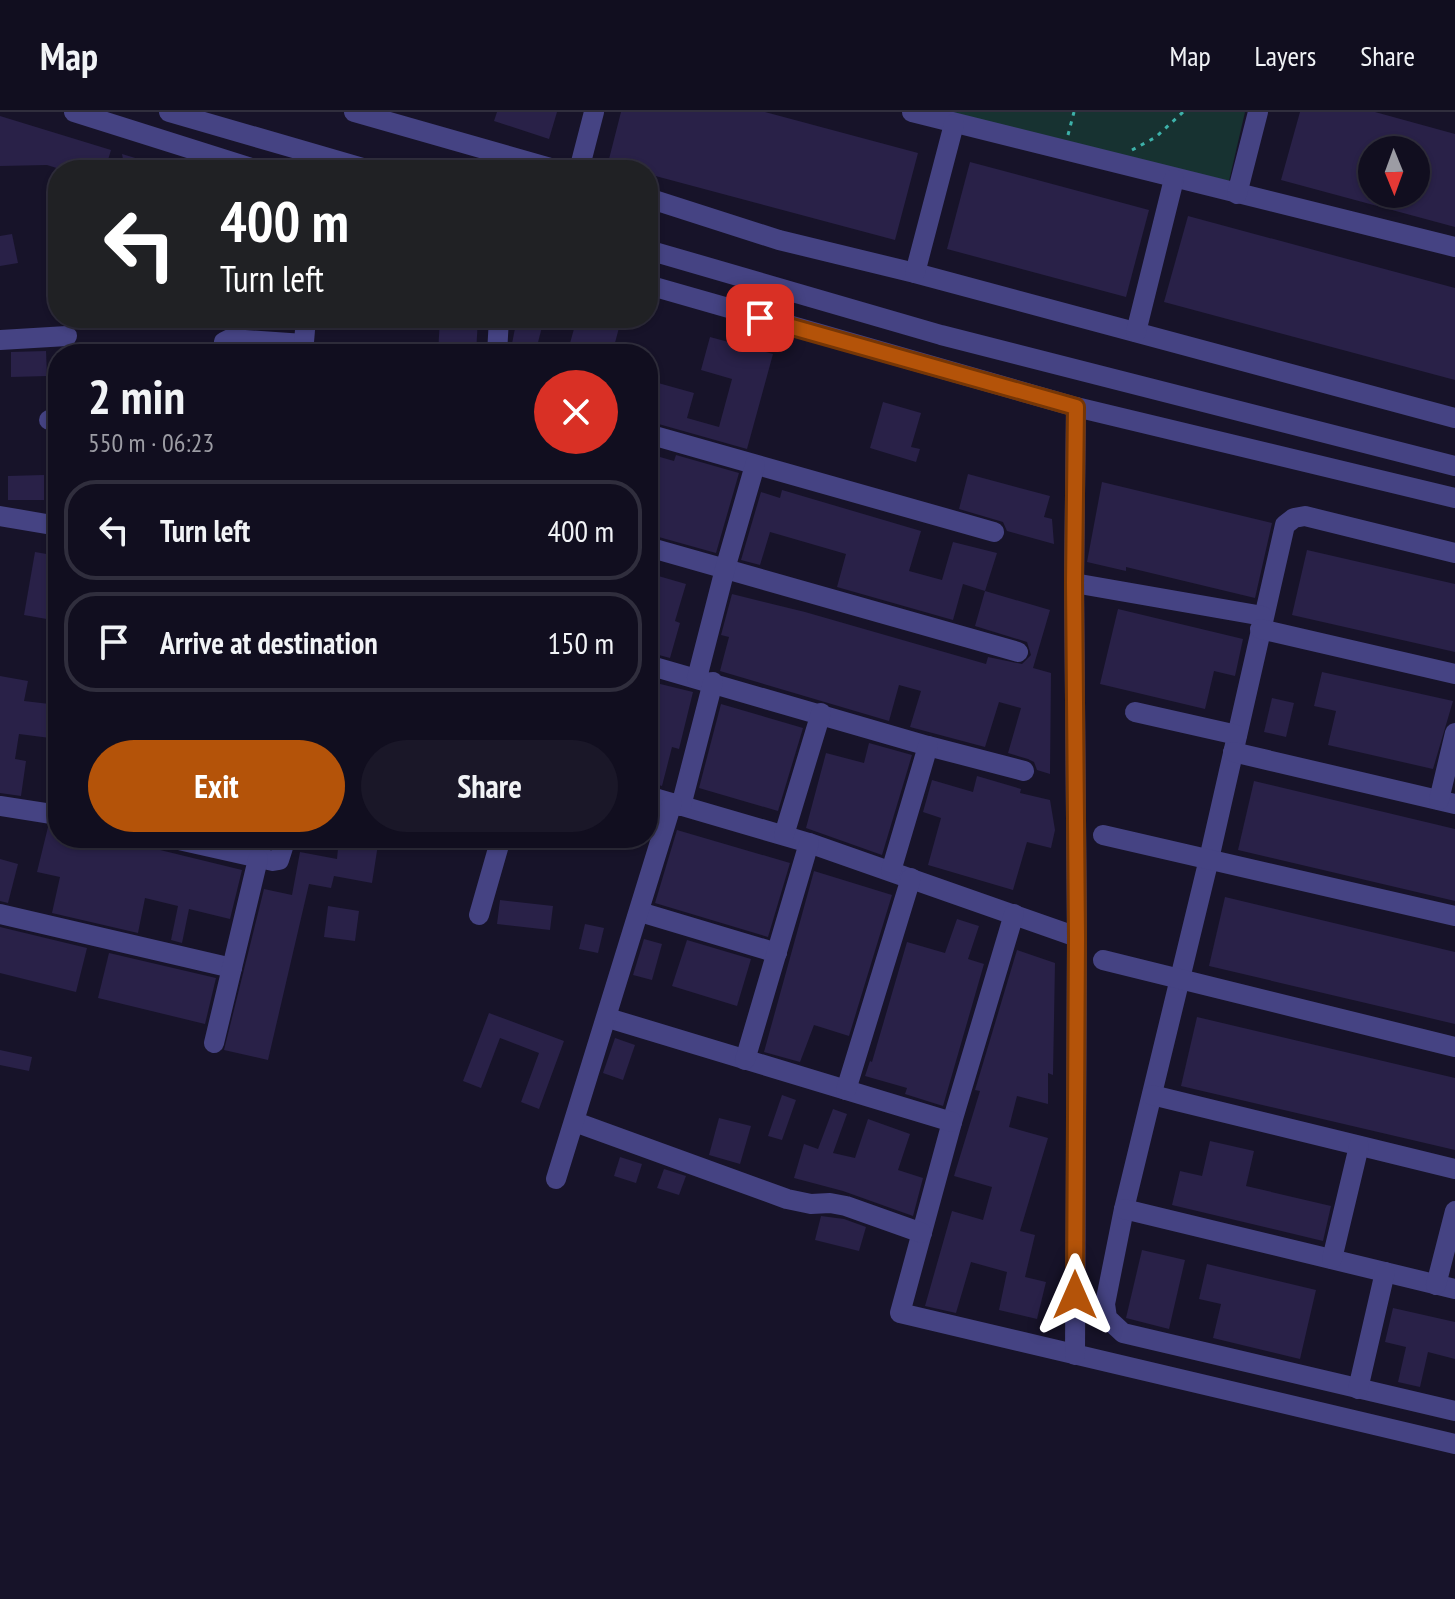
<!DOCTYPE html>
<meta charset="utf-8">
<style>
:root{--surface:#110e1f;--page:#1a1728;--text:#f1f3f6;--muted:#9c9ca4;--line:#302e3d;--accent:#b45309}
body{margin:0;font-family:"PT Sans Narrow",sans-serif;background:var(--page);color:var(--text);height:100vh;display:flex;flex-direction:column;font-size:30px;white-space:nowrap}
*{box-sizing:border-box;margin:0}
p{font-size:26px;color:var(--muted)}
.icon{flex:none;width:44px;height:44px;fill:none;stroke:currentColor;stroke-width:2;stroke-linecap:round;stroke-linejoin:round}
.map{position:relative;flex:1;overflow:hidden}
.details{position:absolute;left:48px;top:232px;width:610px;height:504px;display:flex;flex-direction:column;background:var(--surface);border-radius:32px;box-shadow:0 2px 6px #0004,0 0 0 2px var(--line)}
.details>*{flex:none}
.hud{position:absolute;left:48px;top:48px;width:610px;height:168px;border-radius:32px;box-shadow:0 2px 6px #0004,0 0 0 2px var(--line);background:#202124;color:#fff;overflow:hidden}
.needle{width:52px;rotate:179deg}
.controls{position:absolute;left:1358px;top:24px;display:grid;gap:16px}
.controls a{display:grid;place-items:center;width:72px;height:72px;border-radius:50%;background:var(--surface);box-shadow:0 2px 6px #0004,0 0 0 2px var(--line);font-size:40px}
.pin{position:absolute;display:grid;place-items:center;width:68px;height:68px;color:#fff;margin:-34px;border-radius:16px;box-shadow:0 4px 12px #0006}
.me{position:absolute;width:88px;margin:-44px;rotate:0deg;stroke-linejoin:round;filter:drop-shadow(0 0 6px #0008)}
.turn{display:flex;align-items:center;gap:28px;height:168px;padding:0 40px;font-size:36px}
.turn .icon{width:104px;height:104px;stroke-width:2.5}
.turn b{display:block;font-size:56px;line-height:68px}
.round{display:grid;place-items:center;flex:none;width:84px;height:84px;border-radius:42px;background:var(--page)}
.overview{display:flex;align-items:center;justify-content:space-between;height:136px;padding:0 40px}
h1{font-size:48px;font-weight:700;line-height:60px}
.cta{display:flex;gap:16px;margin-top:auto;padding:16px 40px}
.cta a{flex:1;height:92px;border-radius:48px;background:var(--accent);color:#fff;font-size:32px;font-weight:700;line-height:92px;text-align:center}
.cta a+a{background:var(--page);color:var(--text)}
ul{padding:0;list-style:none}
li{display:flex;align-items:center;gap:24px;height:100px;margin:0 16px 12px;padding:0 24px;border:4px solid var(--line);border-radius:32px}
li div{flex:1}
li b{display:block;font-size:30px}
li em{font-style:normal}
header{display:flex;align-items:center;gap:48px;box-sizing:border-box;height:112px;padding:0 40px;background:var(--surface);border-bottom:2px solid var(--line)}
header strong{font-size:38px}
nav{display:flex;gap:44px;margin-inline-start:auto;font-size:28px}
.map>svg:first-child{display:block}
.green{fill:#173231}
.building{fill:#292148;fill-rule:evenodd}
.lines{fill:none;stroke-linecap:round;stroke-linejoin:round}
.path{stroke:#3db1a9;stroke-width:3;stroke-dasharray:4 6;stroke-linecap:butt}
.minor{stroke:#454383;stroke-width:20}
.route-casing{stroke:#753606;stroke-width:20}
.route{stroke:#b45309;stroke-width:14}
</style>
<header>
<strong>Map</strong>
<nav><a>Map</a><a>Layers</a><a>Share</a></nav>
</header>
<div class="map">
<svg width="1455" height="1487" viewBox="0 0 1455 1487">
<rect width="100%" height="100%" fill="#171329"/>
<path class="green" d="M942 0H1245L1229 69Z"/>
<g class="building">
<path d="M497 0H557L549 27 494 9Z"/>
<path d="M621 0H765L918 41 895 128 648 62V58H634L608 51Z"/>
<path d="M1300 0H1375L1455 22V115L1281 68ZM1372 38H1416V82H1372Z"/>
<path d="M0 4 111 38 105 58H63L47 53 0 54Z"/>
<path d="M122 42 165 55 164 58H125Z"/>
<path d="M970 50 1149 98 1126 185 947 137Z"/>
<path d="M1188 104 1455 176V268L1164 190Z"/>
<path d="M12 122 18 151 0 154V124Z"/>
<path d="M440 206H478L476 242H438Z"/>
<path d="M517 206 543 211 535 242H510Z"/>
<path d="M577 206H598L620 212 612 242H567Z"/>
<path d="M710 225 773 242 747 337 648 309V281L651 269 694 281 687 306 719 315 732 267 701 258Z"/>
<path d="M46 239 47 264 11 265V240Z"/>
<path d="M883 290 921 301 911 335 920 337 916 350 870 336Z"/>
<path d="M653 343 674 349 676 343 739 361 716 441 648 422V360Z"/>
<path d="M968 362 1050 384 1044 405 1052 407 1054 432 1007 419 1003 410 959 397Z"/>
<path d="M44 363V388H8V364Z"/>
<path d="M1102 370 1272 411 1255 486 1126 455V459L1087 450Z"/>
<path d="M782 378 921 419 909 459 942 468 953 430 997 441 985 479 963 472 953 508 837 475 846 442 784 424 770 420 760 453 741 448 761 380 780 386Z"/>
<path d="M1307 438 1455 472V540L1292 503Z"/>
<path d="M35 440 58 444V509L24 503Z"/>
<path d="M648 461 686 472 675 509 680 511 670 546 648 540Z"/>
<path d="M985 479 1050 498 1033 556 1051 561 1050 662 1037 658 1034 650 1028 647 1008 641 1021 596 999 590 985 635 910 615 921 579 899 573 889 609 720 559 729 525 721 523 732 482 805 500 986 552 988 545 1022 552 1031 543 1027 530 975 514Z"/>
<path d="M1118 497 1243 527 1235 564 1214 559 1205 597 1100 572Z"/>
<path d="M1322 560 1453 589 1433 657 1328 633 1336 599 1314 594Z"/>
<path d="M0 564 28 569 24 589 58 593V627L19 622 15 647 26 649 21 684 0 681Z"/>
<path d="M648 569 693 580 679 637 672 635 662 674 648 670Z"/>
<path d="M1272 586 1294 591 1286 625 1264 620Z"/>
<path d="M721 592 803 616 778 699 699 676Z"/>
<path d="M869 631 912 643 882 743 806 716 826 641 864 651Z"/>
<path d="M977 664 1021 677 1020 681 1050 688 1055 718 1051 736 1027 730 1013 778 928 753 941 706 923 700 932 668 973 680Z"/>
<path d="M1254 669 1455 717V789L1238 738Z"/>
<path d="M48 715 58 716V726H111L242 758 230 807 189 797 182 831 171 828 178 794 145 786 138 821 52 801 60 765 37 760Z"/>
<path d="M677 718 790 751 768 825 655 791Z"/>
<path d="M339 726H379L372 771 334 764 331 776 309 772 268 948 224 938 264 777 292 783 300 740 337 747Z"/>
<path d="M0 747 18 752 8 791 0 789Z"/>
<path d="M814 759 892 783 849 924 814 913 800 950 764 940Z"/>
<path d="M1225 785 1455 840V912L1209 854Z"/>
<path d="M500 788 553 794 550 818 497 812Z"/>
<path d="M328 794 359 799 355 829 324 825Z"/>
<path d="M957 807 979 814 968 847 984 852 943 994 905 982 907 976 865 964 870 949 872 950 907 830 945 841Z"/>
<path d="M585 812 604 816 598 841 579 837Z"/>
<path d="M0 815 87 836 76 880 0 861Z"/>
<path d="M644 827 662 832 652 868 633 863Z"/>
<path d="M687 828 751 847 737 894 672 874Z"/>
<path d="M1017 838 1055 851 1053 963 1048 961V992L1017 984 1009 1015 1048 1026 1020 1119 1035 1123 1025 1165 1046 1170 1037 1207 999 1198 1007 1160 971 1150 956 1201 925 1194 952 1099 983 1108 992 1075 954 1064 980 979 975 978Z"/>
<path d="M109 841 216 866 205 912 98 886Z"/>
<path d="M489 901 564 929 539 997 521 990 539 941 500 926 481 976 463 969Z"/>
<path d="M1197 905 1455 966V1038L1181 974Z"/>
<path d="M615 926 635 933 623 968 603 961Z"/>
<path d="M0 938 32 945 29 959 0 953Z"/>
<path d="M782 983 796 988 782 1028 768 1024Z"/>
<path d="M833 997 847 1002 833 1041 855 1046 868 1007 910 1022 898 1058 923 1066 913 1104 843 1079 794 1066 804 1032 818 1037Z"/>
<path d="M719 1006 751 1014 740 1052 709 1043Z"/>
<path d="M1210 1029 1254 1039 1246 1074 1331 1094 1323 1129 1172 1093 1180 1059 1202 1064Z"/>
<path d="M620 1045 642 1052 636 1071 614 1064Z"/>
<path d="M664 1057 686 1064 679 1083 657 1076Z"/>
<path d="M821 1104 844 1107 866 1115 859 1139 815 1128Z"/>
<path d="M1142 1138 1185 1148 1169 1217 1126 1206Z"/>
<path d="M1207 1152 1316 1178 1300 1247 1213 1226 1221 1192 1199 1187Z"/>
<path d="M1393 1196 1455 1210V1247L1428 1240 1420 1275 1398 1270 1406 1235 1385 1230Z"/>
</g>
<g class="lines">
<g class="path">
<path d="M1068 23 1074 0"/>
<path d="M1132 38 1156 25 1183 0"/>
</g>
<g class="minor">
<path d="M74 0 258 58"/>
<path d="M169 0 370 58"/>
<path d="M354 0 558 58"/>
<path d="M912 0 1455 135"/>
<path d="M579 58 594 0"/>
<path d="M1237 82 1258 0"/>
<path d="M648 86 779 128 915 161 1455 306"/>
<path d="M648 138 941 223 1455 354"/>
<path d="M915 161 954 12"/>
<path d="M648 173 1076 295 1455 386"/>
<path d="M1136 220 1174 67"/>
<path d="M0 228 67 224"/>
<path d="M243 242 223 238 224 230 230 227 304 232"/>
<path d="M303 242 306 206"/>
<path d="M497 242 499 206"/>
<path d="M49 308H58"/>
<path d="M648 322 994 420"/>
<path d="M0 404 58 414"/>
<path d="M648 435 1018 540"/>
<path d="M1455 441 1305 404 1294 406 1285 413 1209 747 1124 1097 1105 1192 1107 1206 1123 1221 1455 1299"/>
<path d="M1074 471 1263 504"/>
<path d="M1260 517 1455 562"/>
<path d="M648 553 928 634 1024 659"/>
<path d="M697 566 725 457 755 353"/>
<path d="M1135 600 1237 623"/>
<path d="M1233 640 1455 692"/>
<path d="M648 684 809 731 1077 825"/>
<path d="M1439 688 1455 621"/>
<path d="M0 694 58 703"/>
<path d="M681 694 713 570"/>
<path d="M784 723 821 601"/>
<path d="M1103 723 1455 804"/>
<path d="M170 726 273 749 279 748 286 726"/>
<path d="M891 759 928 634"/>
<path d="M640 800 777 841"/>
<path d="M0 802 232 856"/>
<path d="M1014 802 952 1010 900 1201 1455 1332"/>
<path d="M479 803 501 726"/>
<path d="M1103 848 1455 935"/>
<path d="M608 906 952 1010"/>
<path d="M214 931 258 747"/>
<path d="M745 948 809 731"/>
<path d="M846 978 911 766"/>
<path d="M1152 983 1455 1057"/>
<path d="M575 1010 787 1087 811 1092 830 1091 846 1094 922 1121"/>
<path d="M556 1067 672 691"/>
<path d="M1124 1097 1455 1177"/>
<path d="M1332 1147 1359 1034"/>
<path d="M1436 1173 1455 1099"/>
<path d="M1075 1243 1077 825 1074 471 1076 295"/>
<path d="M1358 1277 1385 1160"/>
</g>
</g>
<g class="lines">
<g class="route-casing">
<path id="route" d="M760 206 1076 295 1074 471 1077 825 1075 1183"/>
</g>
<use href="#route" class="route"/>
</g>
</svg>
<div class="controls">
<a><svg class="needle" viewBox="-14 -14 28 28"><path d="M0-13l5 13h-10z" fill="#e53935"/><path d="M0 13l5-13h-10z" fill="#9c9ca4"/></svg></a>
</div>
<div class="pin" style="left:760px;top:206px;background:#d93025"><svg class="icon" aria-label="arrive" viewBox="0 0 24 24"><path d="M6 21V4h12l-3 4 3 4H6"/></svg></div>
<svg class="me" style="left:1075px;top:1183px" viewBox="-20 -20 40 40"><path d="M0-17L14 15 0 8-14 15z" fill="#b45309" stroke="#fff" stroke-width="4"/></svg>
<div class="hud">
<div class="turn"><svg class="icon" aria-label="left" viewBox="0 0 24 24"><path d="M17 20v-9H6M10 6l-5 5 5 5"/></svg><div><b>400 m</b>Turn left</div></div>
</div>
<section class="details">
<div class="overview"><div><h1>2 min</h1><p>550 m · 06:23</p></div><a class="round" style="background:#d93025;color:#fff"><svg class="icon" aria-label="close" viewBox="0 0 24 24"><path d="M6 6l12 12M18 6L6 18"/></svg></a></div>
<ul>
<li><svg class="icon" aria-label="left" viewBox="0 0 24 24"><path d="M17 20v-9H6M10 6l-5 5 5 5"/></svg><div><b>Turn left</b></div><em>400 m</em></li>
<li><svg class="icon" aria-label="arrive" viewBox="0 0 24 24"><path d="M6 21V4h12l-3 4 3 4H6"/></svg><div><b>Arrive at destination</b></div><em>150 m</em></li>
</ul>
<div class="cta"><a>Exit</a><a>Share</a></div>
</section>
</div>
